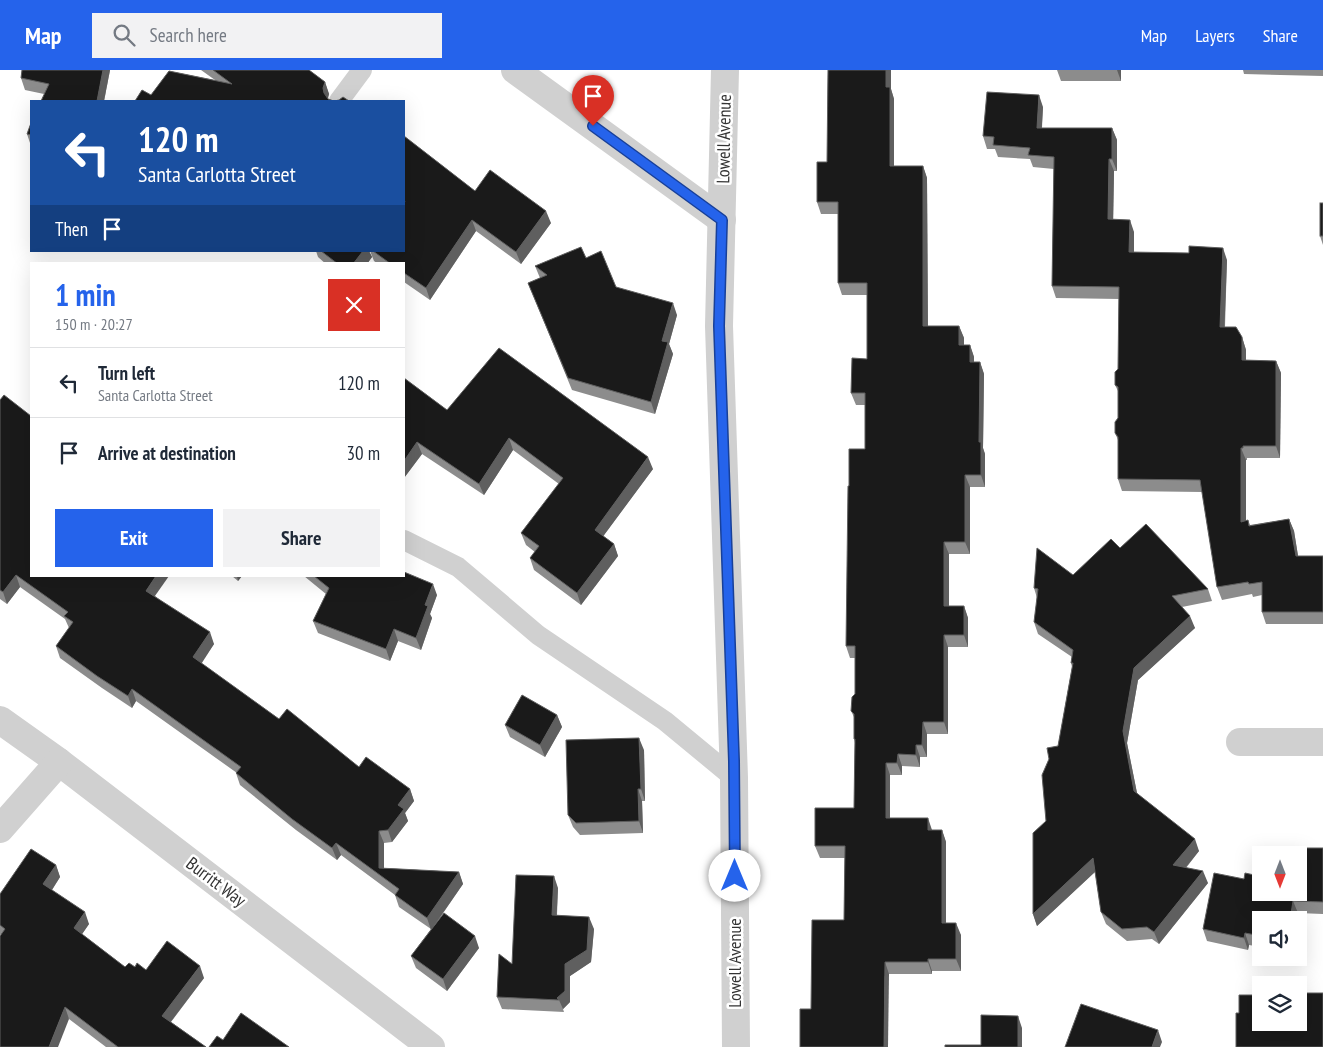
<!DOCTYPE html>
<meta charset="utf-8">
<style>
:root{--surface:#fff;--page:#f2f2f3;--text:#1f2937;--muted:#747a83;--line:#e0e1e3;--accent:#2563eb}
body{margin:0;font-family:"PT Sans Narrow",sans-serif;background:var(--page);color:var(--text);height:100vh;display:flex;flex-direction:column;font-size:19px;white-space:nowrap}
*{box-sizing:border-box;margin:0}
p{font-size:16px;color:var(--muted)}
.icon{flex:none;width:28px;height:28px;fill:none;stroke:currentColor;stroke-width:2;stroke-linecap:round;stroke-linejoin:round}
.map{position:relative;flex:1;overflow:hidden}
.panel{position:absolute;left:30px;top:192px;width:375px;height:315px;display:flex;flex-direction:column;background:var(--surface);border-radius:0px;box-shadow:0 5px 20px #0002}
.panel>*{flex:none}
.hud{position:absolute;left:30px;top:30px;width:375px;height:152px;border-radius:0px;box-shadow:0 5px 20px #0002;background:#1a4fa0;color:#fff;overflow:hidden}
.needle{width:32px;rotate:180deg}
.tools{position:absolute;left:1252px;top:776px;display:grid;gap:10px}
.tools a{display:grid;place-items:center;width:55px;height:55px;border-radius:0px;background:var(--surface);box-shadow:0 5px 20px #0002;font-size:25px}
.pin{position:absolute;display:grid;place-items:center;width:42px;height:42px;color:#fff;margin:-51px -21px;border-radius:50% 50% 50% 0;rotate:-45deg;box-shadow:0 0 5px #0007}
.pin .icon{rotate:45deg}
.me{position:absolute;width:55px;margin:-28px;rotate:0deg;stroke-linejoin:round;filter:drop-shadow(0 0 4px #0008)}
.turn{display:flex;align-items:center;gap:18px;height:105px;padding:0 25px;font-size:22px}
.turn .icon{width:65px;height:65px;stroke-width:2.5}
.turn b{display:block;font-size:35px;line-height:42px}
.then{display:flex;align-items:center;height:48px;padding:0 25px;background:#0003;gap:10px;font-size:19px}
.round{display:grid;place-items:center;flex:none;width:52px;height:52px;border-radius:0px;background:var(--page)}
.summary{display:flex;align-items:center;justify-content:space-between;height:85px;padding:0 25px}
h1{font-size:30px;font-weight:800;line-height:38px;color:var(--accent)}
.cta{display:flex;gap:10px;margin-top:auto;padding:10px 25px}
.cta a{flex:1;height:58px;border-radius:0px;background:var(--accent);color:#fff;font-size:20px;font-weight:800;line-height:58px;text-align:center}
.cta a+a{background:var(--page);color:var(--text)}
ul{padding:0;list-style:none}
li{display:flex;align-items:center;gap:15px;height:70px;padding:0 25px;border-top:1px solid var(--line)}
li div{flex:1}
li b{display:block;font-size:19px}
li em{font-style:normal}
header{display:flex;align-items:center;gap:30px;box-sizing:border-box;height:70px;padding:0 25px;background:var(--accent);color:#fff}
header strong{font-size:24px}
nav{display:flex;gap:28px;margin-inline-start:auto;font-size:18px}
.search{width:350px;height:45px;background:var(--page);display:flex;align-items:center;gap:12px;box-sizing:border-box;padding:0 18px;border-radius:0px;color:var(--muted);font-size:19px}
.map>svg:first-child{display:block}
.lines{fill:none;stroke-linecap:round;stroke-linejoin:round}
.service{stroke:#d0d0d0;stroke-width:20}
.minor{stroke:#d0d0d0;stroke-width:28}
.tertiary{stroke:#d0d0d0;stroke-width:28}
.wall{fill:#8c8c8c}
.shaded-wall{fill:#5f5f5f}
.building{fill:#1a1a1a;stroke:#5f5f5f;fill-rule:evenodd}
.route-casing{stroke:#184099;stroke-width:12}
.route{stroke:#2563eb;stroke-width:9}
.labels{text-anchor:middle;stroke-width:5;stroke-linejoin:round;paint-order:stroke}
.street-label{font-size:18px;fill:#333;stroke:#fff}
</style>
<header>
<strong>Map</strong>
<div class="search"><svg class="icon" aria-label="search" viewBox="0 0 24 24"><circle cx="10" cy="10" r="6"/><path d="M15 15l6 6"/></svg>Search here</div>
<nav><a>Map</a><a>Layers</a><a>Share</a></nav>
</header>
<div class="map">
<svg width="1323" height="977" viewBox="0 0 1323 977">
<rect width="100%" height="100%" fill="#fff"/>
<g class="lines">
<g class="service">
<path d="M339 31 362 0"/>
<path d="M404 470 458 497 538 565 665 651 734 708"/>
</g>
<g class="minor">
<path d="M0 650 59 692 431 977"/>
<path d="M1240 672H1323"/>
<path d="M0 759 59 692"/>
</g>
<g class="tertiary">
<path d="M515 0 722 150"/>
<path d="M725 0 719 256 734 708 736 977"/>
</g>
</g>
<g class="wall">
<path d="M22 0H110L104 31 44 24 25 20 21 8Z"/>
<path d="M201 0H309L325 12 329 24 328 29 334 31 339 30 343 27 349 31H135L142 20 151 25 169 1 215 10Z"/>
<path d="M828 0H891V19L894 29V96H923L927 108 928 256H959L964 268V275H970L974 287V292H980L984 304 983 378 985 384V417H970V484H949V536H964L968 548V577H948V664H927V687H920V697L902 696V705H890V748L932 760H942L946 772V853L961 865V901H932V904H889L811 939 844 850 845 788H820L815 776 854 738 855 673 854 669V647L851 641 855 624V588H850L846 576 849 416 865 379V335H856L851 323 867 289V225H842L838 213V144H821L817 132 827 92Z"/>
<path d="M1057 0H1121V11H1061Z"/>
<path d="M1243 0H1323V6L1244 4Z"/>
<path d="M1043 37 1042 58H1112L1117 70V101H1114L1113 149 1134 162V182L1227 190 1225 257 1242 267 1246 280V290L1276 291 1281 303 1280 388H1247V390H1246V451L1248 450 1250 455 1289 449 1294 461 1298 486H1323V554H1266L1262 542V525L1253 527 1252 524 1222 530 1217 517 1202 422 1122 421 1118 409V370L1115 363 1118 348V321L1115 315 1118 299 1119 229 1056 228 1052 216 1054 99 1033 97 1030 89 998 87 995 79H987L983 66Z"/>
<path d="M31 53V76L27 64Z"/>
<path d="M404 66 475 121 551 153 521 194 476 161 430 230 404 212V194H378L374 191 370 181H404Z"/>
<path d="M1323 133V175L1320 166Z"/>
<path d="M316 181H369L372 187 367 194H326L318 187Z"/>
<path d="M586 188 616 217 677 245 669 274 673 284 655 344 572 320 528 213 540 208 535 196Z"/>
<path d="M404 308 447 340 653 399 603 466 614 474 618 486 581 535 534 500 530 488 535 482 526 475 521 463 559 414 513 380 484 425 422 384 404 408Z"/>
<path d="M0 330 31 506 155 526 214 574 201 593 279 649 359 697 410 719 414 731 405 743 408 751 392 772 384 773V798L459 802 463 814 435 855 479 878 447 921 416 898 411 886 431 859 399 837 395 825 341 785 337 790 296 760 240 715 236 703H237L136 631 132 638 102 618 60 588 56 576 69 558 65 549 20 517 7 534 0 529Z"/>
<path d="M1120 478 1208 519 1212 531 1182 537 1195 558 1138 610 1127 673 1137 723 1199 781 1186 798 1208 813 1159 874 1152 869 1127 871 1106 854 1101 842 1095 802 1037 856 1033 844 1058 676 1072 597 1071 593 1072 587 1038 564 1034 552 1037 528 1034 518 1073 505Z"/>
<path d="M232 506H242L238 511Z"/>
<path d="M304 506H404L437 525 430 544 432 548 421 580 398 571 390 591 318 563 313 551 326 524Z"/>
<path d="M557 645 562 657 545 687 510 667 505 655Z"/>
<path d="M644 680 645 731H642L643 763 580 765 573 757 568 745Z"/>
<path d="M1323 778V844L1298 843 1296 850H1261V877L1249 875 1248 880 1207 871 1203 859 1244 809 1259 806Z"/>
<path d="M56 795 60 807 52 820 89 854 82 864 125 897H135L146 900 204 908 171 952 206 977H106L69 949 0 864V824Z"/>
<path d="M558 818 557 845 594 859 591 892 570 906V932L563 939 564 942 502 939 497 927 512 894Z"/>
</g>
<g class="shaded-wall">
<path d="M103 0H110L104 31H97Z"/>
<path d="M886 0H891V19L894 29V108L890 96 886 17Z"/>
<path d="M1117 0H1121V11Z"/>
<path d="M325 12 329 24 327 30 324 23 323 18Z"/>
<path d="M1039 25 1043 37 1041 70 1037 58Z"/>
<path d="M1112 58 1117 70V101L1112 89Z"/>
<path d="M1109 89 1114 101 1113 161 1108 149Z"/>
<path d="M923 96 927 108 928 268 923 256Z"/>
<path d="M546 141 551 153 521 194 516 182Z"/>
<path d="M472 150 476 161 430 230 426 218Z"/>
<path d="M1130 150 1134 162V194L1129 182Z"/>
<path d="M1223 178 1227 190 1224 269 1220 257Z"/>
<path d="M363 181H369L372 187 367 194H353Z"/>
<path d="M673 233 677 245 669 274 673 284 655 344 651 332 662 271Z"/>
<path d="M959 256 964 268V287L959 275Z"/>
<path d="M1242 267 1246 280V303L1242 290Z"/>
<path d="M970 275 974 287V304L970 292Z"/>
<path d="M1276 291 1281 303 1280 388 1276 376Z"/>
<path d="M980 292 984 304 983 378 985 384V417L981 405 979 372Z"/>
<path d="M509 368 513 380 484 425 479 414Z"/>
<path d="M417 372 422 384 404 408V391Z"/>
<path d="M1241 378 1246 390V464L1241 452Z"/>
<path d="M648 387 653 399 599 472 595 460Z"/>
<path d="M965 405 970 417V484L965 472Z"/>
<path d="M1289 449 1294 461 1300 498 1296 486Z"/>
<path d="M944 472 949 484V548L944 536Z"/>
<path d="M614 474 618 486 581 535 577 523Z"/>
<path d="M16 505 20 517 7 534 3 522Z"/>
<path d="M156 506H169L150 533 146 521Z"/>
<path d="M237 506H242L238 511Z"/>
<path d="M433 514 437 525 430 544 432 548 421 580 416 568 425 535Z"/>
<path d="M964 536 968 548V577L964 565Z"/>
<path d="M1190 546 1195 558 1138 610 1127 673 1139 733 1134 721 1123 661 1134 598Z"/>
<path d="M394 559 398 571 390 591 386 579Z"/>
<path d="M210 562 214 574 198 599 193 587Z"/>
<path d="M944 565 948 577V664L944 652Z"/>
<path d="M132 619 136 631 132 638 128 626Z"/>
<path d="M557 645 562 657 545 687 540 675Z"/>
<path d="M923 652 927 664V687L922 675Z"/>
<path d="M639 668 644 680 645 731 641 719Z"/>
<path d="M916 675 920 687V697L916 685Z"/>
<path d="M898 684 902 696V705L897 693Z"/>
<path d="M886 693 890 705V760L886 748Z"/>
<path d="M410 719 414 731 405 743 408 751 392 772 388 760 398 735Z"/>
<path d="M638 719 642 731 643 763 639 751Z"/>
<path d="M928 748 932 760V772L928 760Z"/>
<path d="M942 760 946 772V865L942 853Z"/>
<path d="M379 761 384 773V807L379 798Z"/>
<path d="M1195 769 1199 781 1178 807 1173 795Z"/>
<path d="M336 773 341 785 337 790 332 778Z"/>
<path d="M1093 788 1097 800 1037 856 1033 844Z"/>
<path d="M56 795 60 807 48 826 43 814Z"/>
<path d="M1203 801 1208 813 1159 874 1154 862Z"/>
<path d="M459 802 463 814 431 860 427 848Z"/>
<path d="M554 806 558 818 556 857 552 845Z"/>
<path d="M1293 831 1298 843 1296 850H1290Z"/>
<path d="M85 842 89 854 78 870 74 858Z"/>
<path d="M589 847 594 859 591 892 570 906V932L563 939 559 930 557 928 565 894Z"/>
<path d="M956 853 961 865V901L956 889Z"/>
<path d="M1245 863 1249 875 1248 880 1244 868Z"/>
<path d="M475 866 479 878 447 921 443 909Z"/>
<path d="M928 889 932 901V904L928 892Z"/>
<path d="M885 892 889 904 888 977H884Z"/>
<path d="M200 896 204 908 166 958 162 946Z"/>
<path d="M65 937 69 949 58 977H49Z"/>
<path d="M1018 946 1022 958V977H1018Z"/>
<path d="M1158 960 1162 972 1160 977H1152Z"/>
</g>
<g class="building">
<path d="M22 0H103L97 31H41L49 14 21 8Z"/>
<path d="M213 0H309L325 12 323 18 324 23 328 29 334 31 339 30 343 27 349 31H135L142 20 151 25 169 1 232 14Z"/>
<path d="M828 0H886V17H890V96H923V256H959V275H970V292H980L979 372H981V405H965V472H944V536H964V565H944V652H923L922 675H916V685L898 684 897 693H886V748H928V760H942V853H956V889H928V892H885L884 977H800V939H811L812 850H844L845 776H815V738H854L855 669H854V644L851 641 852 627 855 624V576H846L848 416H849V379H865V323H851L852 288 867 289V213H838V132H817V92H827Z"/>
<path d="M987 22 1039 25 1037 58H1112V89H1109L1108 149 1130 150 1129 182 1189 183V176L1223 178 1220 257H1236L1242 267V290L1276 291V376H1243V378H1241V452L1248 450 1249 456 1289 449 1296 486H1323V542H1262V512L1249 514 1248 512 1217 517 1200 410 1118 409V367L1115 363V352L1118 348V317L1115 315V302L1118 299 1119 217 1052 216 1054 87 1028 85 1030 78 993 75 994 67 983 66Z"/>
<path d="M31 53V65L27 64Z"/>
<path d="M404 66 475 121 490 100 546 141 516 182 472 150 426 218 404 203V194H391L373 181H404V133L405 131 404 130Z"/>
<rect x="1320" y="133" width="3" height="33"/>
<path d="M581 177 586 188 601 181 616 217 673 233 662 271 668 272 651 332 568 308 528 213 547 205 535 196Z"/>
<path d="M321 181H363L353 194H338Z"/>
<path d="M499 278 648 387 595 460 614 474 577 523 530 488 539 476 521 463 563 408 509 368 479 414 417 372 404 391V308L447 340Z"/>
<path d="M4 325 31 346V506H156L146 521 210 562 193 587 279 649 287 639 359 697 366 687 410 719 398 735 404 739 388 760 379 761V798L459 802 427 848 395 825 399 819 336 773 332 778 292 749 236 703 241 697 132 619 128 626 97 606 56 576 73 552 64 546 68 542 16 505 3 522 0 520V330Z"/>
<path d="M1146 454 1208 519 1172 526 1190 546 1134 598 1123 661 1134 721 1195 769 1173 795 1203 801 1154 862 1147 857 1122 859 1101 842 1093 788 1033 844V763L1046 751 1042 705 1049 689 1047 678 1058 676 1073 593H1071L1073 580 1034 552 1038 519 1034 518 1037 478 1073 505 1111 469 1120 478Z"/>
<path d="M404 502 433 514 425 535 428 536 416 568 394 559 386 579 313 551 329 518 314 506H404Z"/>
<path d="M522 625 557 645 540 675 505 655Z"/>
<path d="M639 668 641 719H638L639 751 576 753 568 745 566 670Z"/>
<path d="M1259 778H1323V832L1293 831 1290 850H1261V866L1245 863 1244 868 1203 859 1214 803 1244 809 1245 803 1259 806ZM1261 785H1299V822H1261Z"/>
<path d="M31 779 56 795 43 814 85 842 74 858 125 897 129 893 135 897 137 893 146 900 167 871 200 896 162 946 206 977H118L65 937 49 977H0V866L5 859 0 855V824Z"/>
<path d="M516 805 554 806 552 845 589 847 587 880 565 894V921L557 928 559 930 497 927 499 884 512 894Z"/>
<path d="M444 843 475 866 443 909 411 886Z"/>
<path d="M1299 923H1323V977H1236V943H1239V925H1261V952H1299Z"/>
<path d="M1081 934 1158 960 1152 977H1065Z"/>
<path d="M241 943 289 977H209L217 966 223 970Z"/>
<path d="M981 945 1018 946V977H945V975H981Z"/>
</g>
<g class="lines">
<g class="route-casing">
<path id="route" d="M593 56 722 150 719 256 734 691 735 806"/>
</g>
<use href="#route" class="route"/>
</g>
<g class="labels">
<g class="street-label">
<text transform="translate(724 69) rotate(-89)" y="6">Lowell Avenue</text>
<text transform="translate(216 812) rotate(37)" y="6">Burritt Way</text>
<text transform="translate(735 893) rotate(-90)" y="6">Lowell Avenue</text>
</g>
</g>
</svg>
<div class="tools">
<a><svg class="needle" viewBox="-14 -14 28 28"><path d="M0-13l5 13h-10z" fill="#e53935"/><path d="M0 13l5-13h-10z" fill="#747a83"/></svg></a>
<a><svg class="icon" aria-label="sound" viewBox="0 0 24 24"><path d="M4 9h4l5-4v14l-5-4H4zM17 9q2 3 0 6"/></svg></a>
<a><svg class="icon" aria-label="layers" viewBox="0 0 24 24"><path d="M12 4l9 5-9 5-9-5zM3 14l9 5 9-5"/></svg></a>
</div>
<div class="pin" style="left:593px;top:56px;background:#d93025"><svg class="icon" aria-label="arrive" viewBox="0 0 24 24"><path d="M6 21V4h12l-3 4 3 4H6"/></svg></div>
<svg class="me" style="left:735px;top:806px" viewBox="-20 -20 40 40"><circle r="19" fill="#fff"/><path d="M0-13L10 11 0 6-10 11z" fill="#2563eb"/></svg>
<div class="hud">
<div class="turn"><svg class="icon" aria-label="left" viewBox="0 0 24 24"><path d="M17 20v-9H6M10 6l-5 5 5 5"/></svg><div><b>120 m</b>Santa Carlotta Street</div></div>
<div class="then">Then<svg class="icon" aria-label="arrive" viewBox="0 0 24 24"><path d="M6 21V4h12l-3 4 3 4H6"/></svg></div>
</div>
<section class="panel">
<div class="summary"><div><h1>1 min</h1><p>150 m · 20:27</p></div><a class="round" style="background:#d93025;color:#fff"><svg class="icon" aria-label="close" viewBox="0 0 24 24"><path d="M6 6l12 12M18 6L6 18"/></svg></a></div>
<ul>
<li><svg class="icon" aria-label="left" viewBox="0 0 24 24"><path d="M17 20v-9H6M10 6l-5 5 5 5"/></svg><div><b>Turn left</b><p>Santa Carlotta Street</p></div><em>120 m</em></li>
<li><svg class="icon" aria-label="arrive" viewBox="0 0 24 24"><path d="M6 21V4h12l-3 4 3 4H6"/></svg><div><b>Arrive at destination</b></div><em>30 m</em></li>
</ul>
<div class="cta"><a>Exit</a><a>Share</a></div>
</section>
</div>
